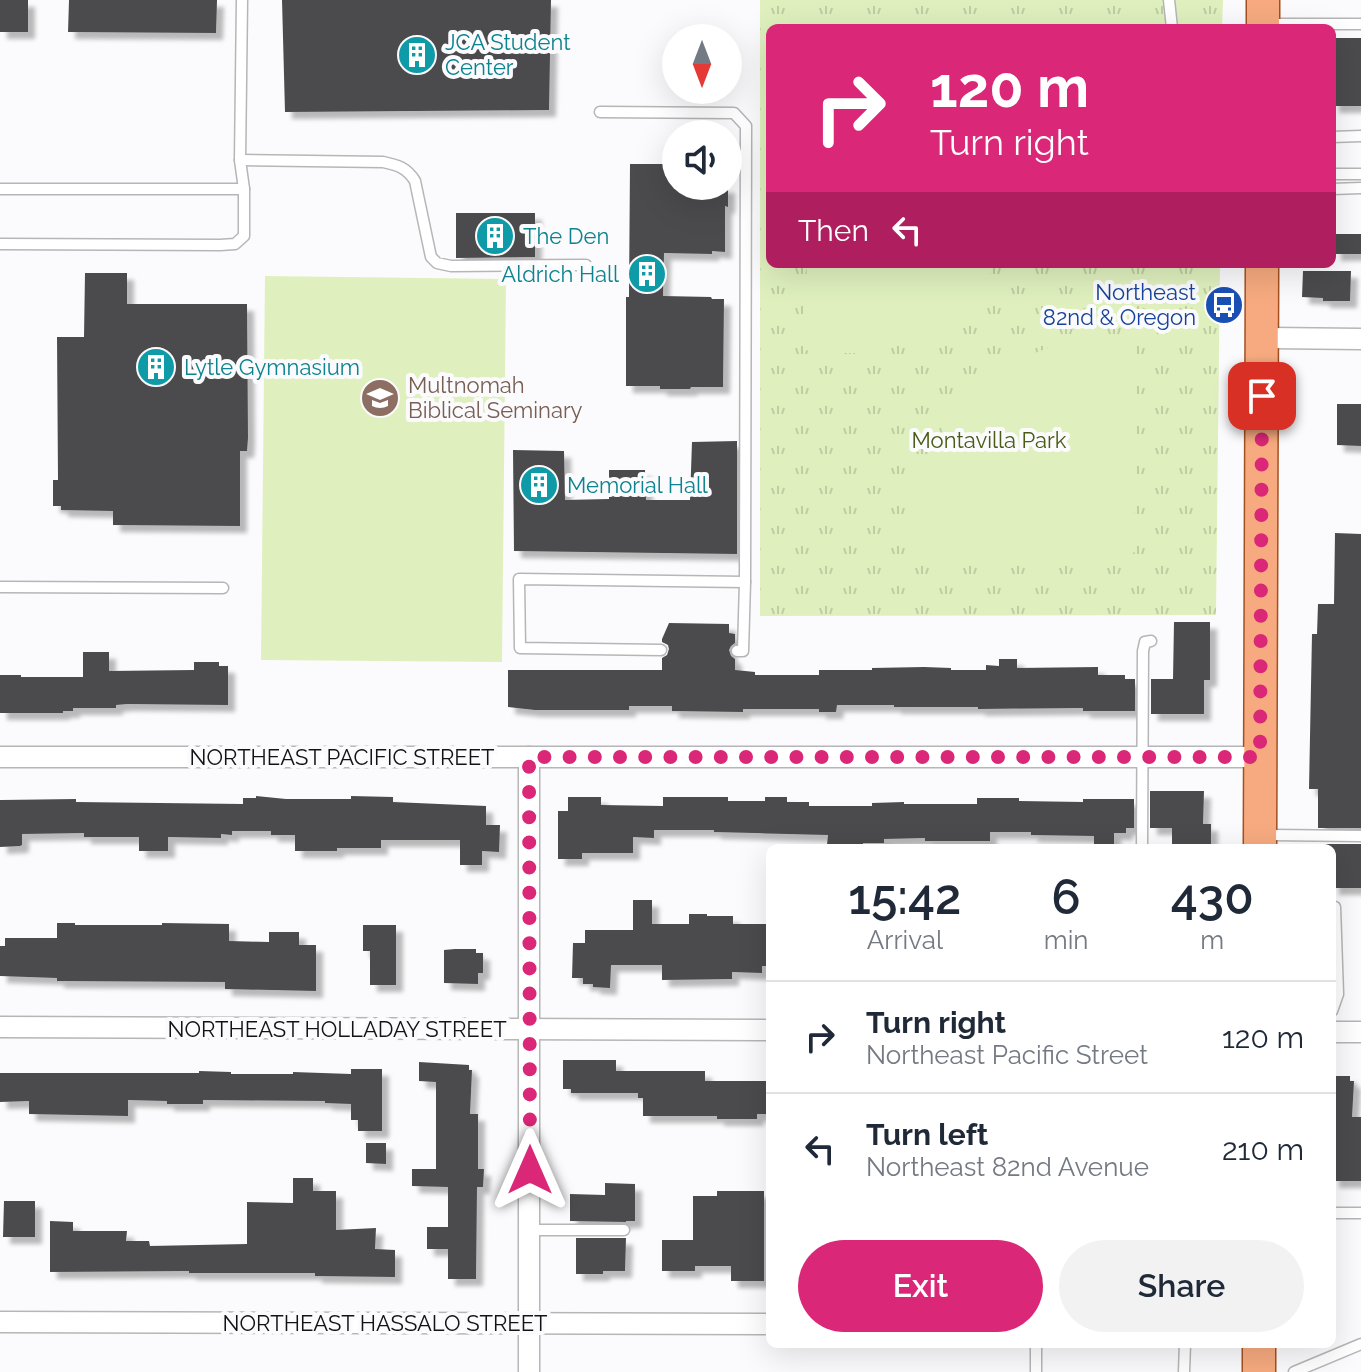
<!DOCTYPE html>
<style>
:root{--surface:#fff;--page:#f2f2f3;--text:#1f2937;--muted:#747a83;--line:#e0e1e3;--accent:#db2777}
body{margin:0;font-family:Raleway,sans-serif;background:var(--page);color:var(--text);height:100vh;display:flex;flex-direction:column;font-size:30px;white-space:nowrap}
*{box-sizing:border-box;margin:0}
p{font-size:26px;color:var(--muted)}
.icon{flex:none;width:44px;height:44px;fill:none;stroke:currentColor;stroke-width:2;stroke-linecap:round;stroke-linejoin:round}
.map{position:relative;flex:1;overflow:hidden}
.sheet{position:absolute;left:766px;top:844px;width:570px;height:504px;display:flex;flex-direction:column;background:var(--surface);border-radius:12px;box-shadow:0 8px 32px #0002}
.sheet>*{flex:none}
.guide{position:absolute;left:766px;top:24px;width:570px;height:244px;border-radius:12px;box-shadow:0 8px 32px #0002;background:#db2777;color:#fff;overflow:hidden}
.needle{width:52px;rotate:180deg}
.tools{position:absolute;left:662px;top:24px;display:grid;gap:16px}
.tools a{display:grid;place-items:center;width:80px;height:80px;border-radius:50%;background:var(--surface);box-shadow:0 8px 32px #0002;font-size:40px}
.pin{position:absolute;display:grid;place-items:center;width:68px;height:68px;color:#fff;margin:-34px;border-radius:16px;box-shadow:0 4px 12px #0006}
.me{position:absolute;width:88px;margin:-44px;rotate:0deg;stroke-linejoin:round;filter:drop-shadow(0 0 6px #0008)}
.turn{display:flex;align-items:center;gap:28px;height:168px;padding:0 32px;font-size:36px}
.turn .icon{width:104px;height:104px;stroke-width:2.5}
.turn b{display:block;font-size:56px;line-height:68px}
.then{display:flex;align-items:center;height:76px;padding:0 32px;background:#0003;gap:16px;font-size:30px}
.eta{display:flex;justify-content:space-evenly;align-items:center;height:136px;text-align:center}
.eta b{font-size:48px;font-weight:600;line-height:56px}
.primary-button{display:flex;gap:16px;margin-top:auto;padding:16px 32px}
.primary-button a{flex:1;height:92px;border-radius:48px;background:var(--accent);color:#fff;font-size:32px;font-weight:600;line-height:92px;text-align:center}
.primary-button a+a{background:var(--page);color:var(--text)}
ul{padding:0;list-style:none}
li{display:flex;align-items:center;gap:24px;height:112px;padding:0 32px;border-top:2px solid var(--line)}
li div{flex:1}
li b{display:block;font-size:30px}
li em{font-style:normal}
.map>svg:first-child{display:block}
.grass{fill:url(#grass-tufts)}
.garden{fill:#dff0be}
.building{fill:#4c4b4d;filter:url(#shadow)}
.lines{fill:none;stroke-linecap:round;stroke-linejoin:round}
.service-casing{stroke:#b6b6b8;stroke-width:13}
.minor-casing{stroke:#b6b6b8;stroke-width:23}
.primary-casing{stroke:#a35021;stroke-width:35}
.service{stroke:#fff;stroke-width:10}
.minor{stroke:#fff;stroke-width:20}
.primary{stroke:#f7aa7f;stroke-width:32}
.route{stroke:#db2777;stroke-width:14;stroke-dasharray:0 25.2}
.labels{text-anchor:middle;stroke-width:8;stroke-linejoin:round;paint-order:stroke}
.culture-label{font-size:22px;fill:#0d838f;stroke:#fbfbfd;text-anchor:start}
.transit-label{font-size:22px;fill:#164399;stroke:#fbfbfd;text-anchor:end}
.education-label{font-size:22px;fill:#785e54;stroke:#fbfbfd;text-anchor:start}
.park-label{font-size:22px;fill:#495b15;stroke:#fbfbfd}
.street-label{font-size:22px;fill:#121212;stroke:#fbfbfd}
</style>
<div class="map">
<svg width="1361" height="1372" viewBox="0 0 1361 1372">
<defs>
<pattern id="grass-tufts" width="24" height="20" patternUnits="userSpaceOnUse" patternTransform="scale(2)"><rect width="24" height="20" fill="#dff0be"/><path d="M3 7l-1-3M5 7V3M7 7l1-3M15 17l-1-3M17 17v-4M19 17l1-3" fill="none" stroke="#becda2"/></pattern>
<filter id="shadow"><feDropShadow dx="7" dy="7" stdDeviation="2" flood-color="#0004"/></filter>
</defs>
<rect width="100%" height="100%" fill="#fbfbfd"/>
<path class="grass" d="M760 0H1223L1222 28H770V264H1220L1216 615 760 616Z"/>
<g class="garden">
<path d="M807 264H995C970 321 919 347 860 353 842 354 821 351 803 350Z"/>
<path d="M265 276 506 279 502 662 261 660Z"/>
<path d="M1137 337 1134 552 1121 563 906 561C906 544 906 528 909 512 923 436 978 372 1051 347 1079 338 1108 338 1137 337Z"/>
</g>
<g class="building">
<rect x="0" y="0" width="28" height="32"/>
<path d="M69 0H217L216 33 68 32Z"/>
<path d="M282 0H551L549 110 285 112Z"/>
<rect x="1332" y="38" width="29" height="68"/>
<path d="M630 164H676V186H728V207L725 206V252L712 251V254L664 253 663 296 711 297 712 299H724L723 387H691L690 389H660V386H626V297H629Z"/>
<path d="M456 213H535V257L456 258Z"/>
<rect x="1334" y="234" width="27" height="20"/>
<path d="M1303 271H1351L1350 301H1323V298L1302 297Z"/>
<path d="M85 273H127V304H247L248 438 247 451H240V526L113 525V511L61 510V506H53V480H58L57 337H84Z"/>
<path d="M1337 404H1361V446L1337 445Z"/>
<path d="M737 441V554L514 551 513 450 564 451 565 500 609 499V470H645L646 500H690L692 442Z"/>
<path d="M1335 533 1361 534V828H1318V789H1309L1312 634H1317L1318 604H1334Z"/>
<path d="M1174 622H1210V680H1204V714H1151V679H1173Z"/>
<path d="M669 623 729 624V633L735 634V643L731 646 729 650 731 656 735 659V670L755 672V675H819V670H872V668L924 667 951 668V670H986V665L999 666V659H1017V668L1098 667V675H1125V679H1135V711H1083V708L978 709V707H894V705H837L836 712H819V709H743V712L672 711V706H629V710H535L508 707V670H662V658L667 655 669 649 668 645 662 642V639Z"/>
<path d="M83 652H109V671L194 670V662H219V666H228V705L127 704 116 705V708H73V711H63V713H0V675H21V677H83Z"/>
<path d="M1150 791H1204L1203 824H1211V848H1172V828H1150Z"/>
<path d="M256 796 286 799H351V796L393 797V802L486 806V825H500L499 852 482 851V865H460V840H381V848H337V851H295V835H271V831H232V835L221 834V838L168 837V851H139V837H84V833L22 834V845L20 846 0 847V800H2L76 799V802L243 804V798H256Z"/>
<path d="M568 797H601V805L663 806V797H728V801H765V797H787V802H809V806H872V803L904 802V804H977V798H1019V801L1083 802V799H1134V828H1126V833H1114V846H1094V836L1031 835V832H990V841H925V838L884 839V843H863V848H838L839 846 827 845 828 835 714 832V830H654V838L633 837V853H582V859H558V811H568Z"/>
<path d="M1318 844H1361V888H1332V848H1318Z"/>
<path d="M633 900H652V924H689V914H707V916H733V924H770V966H762V973L732 972V979L662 980V965H611L610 988 593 987V984H583V978H572L573 943H585V930H633Z"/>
<path d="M57 923H75V925H162V923L229 924V941L269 942V932H299V945H316V991L225 989V982L57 981V978L0 976V946H5V938H57Z"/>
<path d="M363 925H396V985H370V951H363Z"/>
<path d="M455 949H476V953H483V973H478V984L444 983V950Z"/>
<path d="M563 1060H616V1071H705V1081H770V1114H757V1119H717V1116H643V1098H638V1093H571V1089H563Z"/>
<path d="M419 1062 469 1065V1070H472L470 1114H478V1169H484L483 1187H477L476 1279H448V1249H427V1227H448V1187L412 1186V1169H436V1082L419 1081Z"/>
<path d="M351 1069H382V1131H358V1120H351V1104L325 1103V1101L203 1100V1104H167V1101L128 1100V1116L29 1114V1101L0 1102V1073H199V1071L231 1072V1074H293V1072L351 1074Z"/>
<path d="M1332 1076H1350V1081H1354L1352 1117H1361V1181H1332Z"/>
<path d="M366 1143H386V1164L366 1163Z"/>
<path d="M293 1178H313V1191H336V1230L376 1228 375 1249 395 1250V1277L315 1276V1273H189V1271L50 1272V1221L73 1222V1231H127L126 1241H149L150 1246 247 1244V1202L293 1203Z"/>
<path d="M605 1183 635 1184V1221H626V1222L570 1221V1194L605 1195Z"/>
<path d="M717 1191H764V1281H731V1266H695V1271H662V1240H693V1196H717Z"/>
<path d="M4 1201H35V1237H3Z"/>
<path d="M576 1238H626L625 1271H603V1274H576Z"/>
</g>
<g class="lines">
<g class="service-casing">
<g id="service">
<path d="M1169 0 1172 28"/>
<path d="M1269 24H1361"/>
<path d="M600 112 734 113 746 126 745 582 519 579 520 648 661 650"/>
<path d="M1332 137 1361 136"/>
<path d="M240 160 383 162C398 165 407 168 415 181L431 257 437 263 451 266 586 265"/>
<path d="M1332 174H1361"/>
<path d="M0 189H244"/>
<path d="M1332 189 1361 188"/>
<path d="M0 244 220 245 235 244 244 236V189L240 160 242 0"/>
<path d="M0 587 223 588"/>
<path d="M737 651H743L745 582"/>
<path d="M1263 835 1361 836"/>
<path d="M1142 848 1143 651 1145 642 1151 641"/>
<path d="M1332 907H1335L1338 994 1332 1011"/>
<path d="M1332 1213H1361"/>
<path d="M530 1230H624"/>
<path d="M1036 1372V1344"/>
<path d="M1184 1372 1185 1344"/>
<path d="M1294 1372 1361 1344"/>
</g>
</g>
<g class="minor-casing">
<g id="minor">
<path d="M1262 338 1361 339"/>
<path d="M0 757H1260"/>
<path d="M0 1027 770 1030"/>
<path d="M1332 1032H1361"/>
<path d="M0 1322 770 1324"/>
<path d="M529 1372V757"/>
</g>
</g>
<g class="primary-casing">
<g id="primary">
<path d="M1263 0V28"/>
<path d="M1260 848 1262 264"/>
<path d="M1259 1344V1372"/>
</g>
</g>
<use href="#service" class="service"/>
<use href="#minor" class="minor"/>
<use href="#primary" class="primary"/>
</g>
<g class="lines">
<path class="route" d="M530 1170 529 757H1260L1262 396"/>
</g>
<defs>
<g id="building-disc" transform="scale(2)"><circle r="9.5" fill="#0f9aa8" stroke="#fbfbfd"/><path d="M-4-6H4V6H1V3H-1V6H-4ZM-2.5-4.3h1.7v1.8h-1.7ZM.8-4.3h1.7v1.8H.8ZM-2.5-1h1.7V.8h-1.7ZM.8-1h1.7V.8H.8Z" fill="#fff"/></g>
<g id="bus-disc" transform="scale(2)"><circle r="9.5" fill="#1a4fb4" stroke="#fbfbfd"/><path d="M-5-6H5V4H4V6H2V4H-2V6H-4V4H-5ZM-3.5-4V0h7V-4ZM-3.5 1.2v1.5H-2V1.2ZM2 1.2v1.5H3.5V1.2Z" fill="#fff"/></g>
<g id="university-disc" transform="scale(2)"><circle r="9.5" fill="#8d6e63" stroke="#fbfbfd"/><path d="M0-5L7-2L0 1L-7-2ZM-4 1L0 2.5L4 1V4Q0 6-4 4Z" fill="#fff"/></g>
</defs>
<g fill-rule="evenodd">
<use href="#building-disc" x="417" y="55"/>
<use href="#building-disc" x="495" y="236"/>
<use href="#building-disc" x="647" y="274"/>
<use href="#bus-disc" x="1224" y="305"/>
<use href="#building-disc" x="156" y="367"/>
<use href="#university-disc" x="380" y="398"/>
<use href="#building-disc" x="539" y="485"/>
</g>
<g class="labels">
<g class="culture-label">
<text x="445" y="50">JCA Student<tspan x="445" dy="25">Center</tspan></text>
<text x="523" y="244">The Den</text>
<text x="619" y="282" text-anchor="end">Aldrich Hall</text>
<text x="184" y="375">Lytle Gymnasium</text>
<text x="567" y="493">Memorial Hall</text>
</g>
<g class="transit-label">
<text x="1196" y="300">Northeast<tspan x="1196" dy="25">82nd &amp; Oregon</tspan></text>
</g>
<g class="education-label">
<text x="408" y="393">Multnomah<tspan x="408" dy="25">Biblical Seminary</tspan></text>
</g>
<g class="park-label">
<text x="989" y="448">Montavilla Park</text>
</g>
<g class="street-label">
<text x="342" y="765">NORTHEAST PACIFIC STREET</text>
<text x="337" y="1037">NORTHEAST HOLLADAY STREET</text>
<text x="385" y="1331">NORTHEAST HASSALO STREET</text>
</g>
</g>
</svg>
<div class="tools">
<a><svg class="needle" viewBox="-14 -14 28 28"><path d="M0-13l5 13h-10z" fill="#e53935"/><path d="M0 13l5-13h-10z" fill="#747a83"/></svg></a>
<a><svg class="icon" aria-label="sound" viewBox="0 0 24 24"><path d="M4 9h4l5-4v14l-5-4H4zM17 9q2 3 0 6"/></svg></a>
</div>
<div class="pin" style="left:1262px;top:396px;background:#d93025"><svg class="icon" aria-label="arrive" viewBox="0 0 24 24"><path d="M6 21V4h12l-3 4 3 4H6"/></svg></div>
<svg class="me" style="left:530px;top:1170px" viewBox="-20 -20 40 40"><path d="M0-17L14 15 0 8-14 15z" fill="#db2777" stroke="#fff" stroke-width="4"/></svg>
<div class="guide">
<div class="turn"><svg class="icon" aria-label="right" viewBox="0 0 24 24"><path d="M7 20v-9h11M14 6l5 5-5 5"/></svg><div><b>120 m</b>Turn right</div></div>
<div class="then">Then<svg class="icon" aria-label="left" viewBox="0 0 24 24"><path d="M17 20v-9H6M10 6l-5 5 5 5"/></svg></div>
</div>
<section class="sheet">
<div class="eta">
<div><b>15:42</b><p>Arrival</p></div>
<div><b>6</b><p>min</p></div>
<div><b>430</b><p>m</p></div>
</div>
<ul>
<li><svg class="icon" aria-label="right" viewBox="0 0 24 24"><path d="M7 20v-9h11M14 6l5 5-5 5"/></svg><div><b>Turn right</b><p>Northeast Pacific Street</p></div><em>120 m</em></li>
<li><svg class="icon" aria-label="left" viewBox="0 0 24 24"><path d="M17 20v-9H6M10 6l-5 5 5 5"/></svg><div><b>Turn left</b><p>Northeast 82nd Avenue</p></div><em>210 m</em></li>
</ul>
<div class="primary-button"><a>Exit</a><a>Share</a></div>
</section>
</div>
